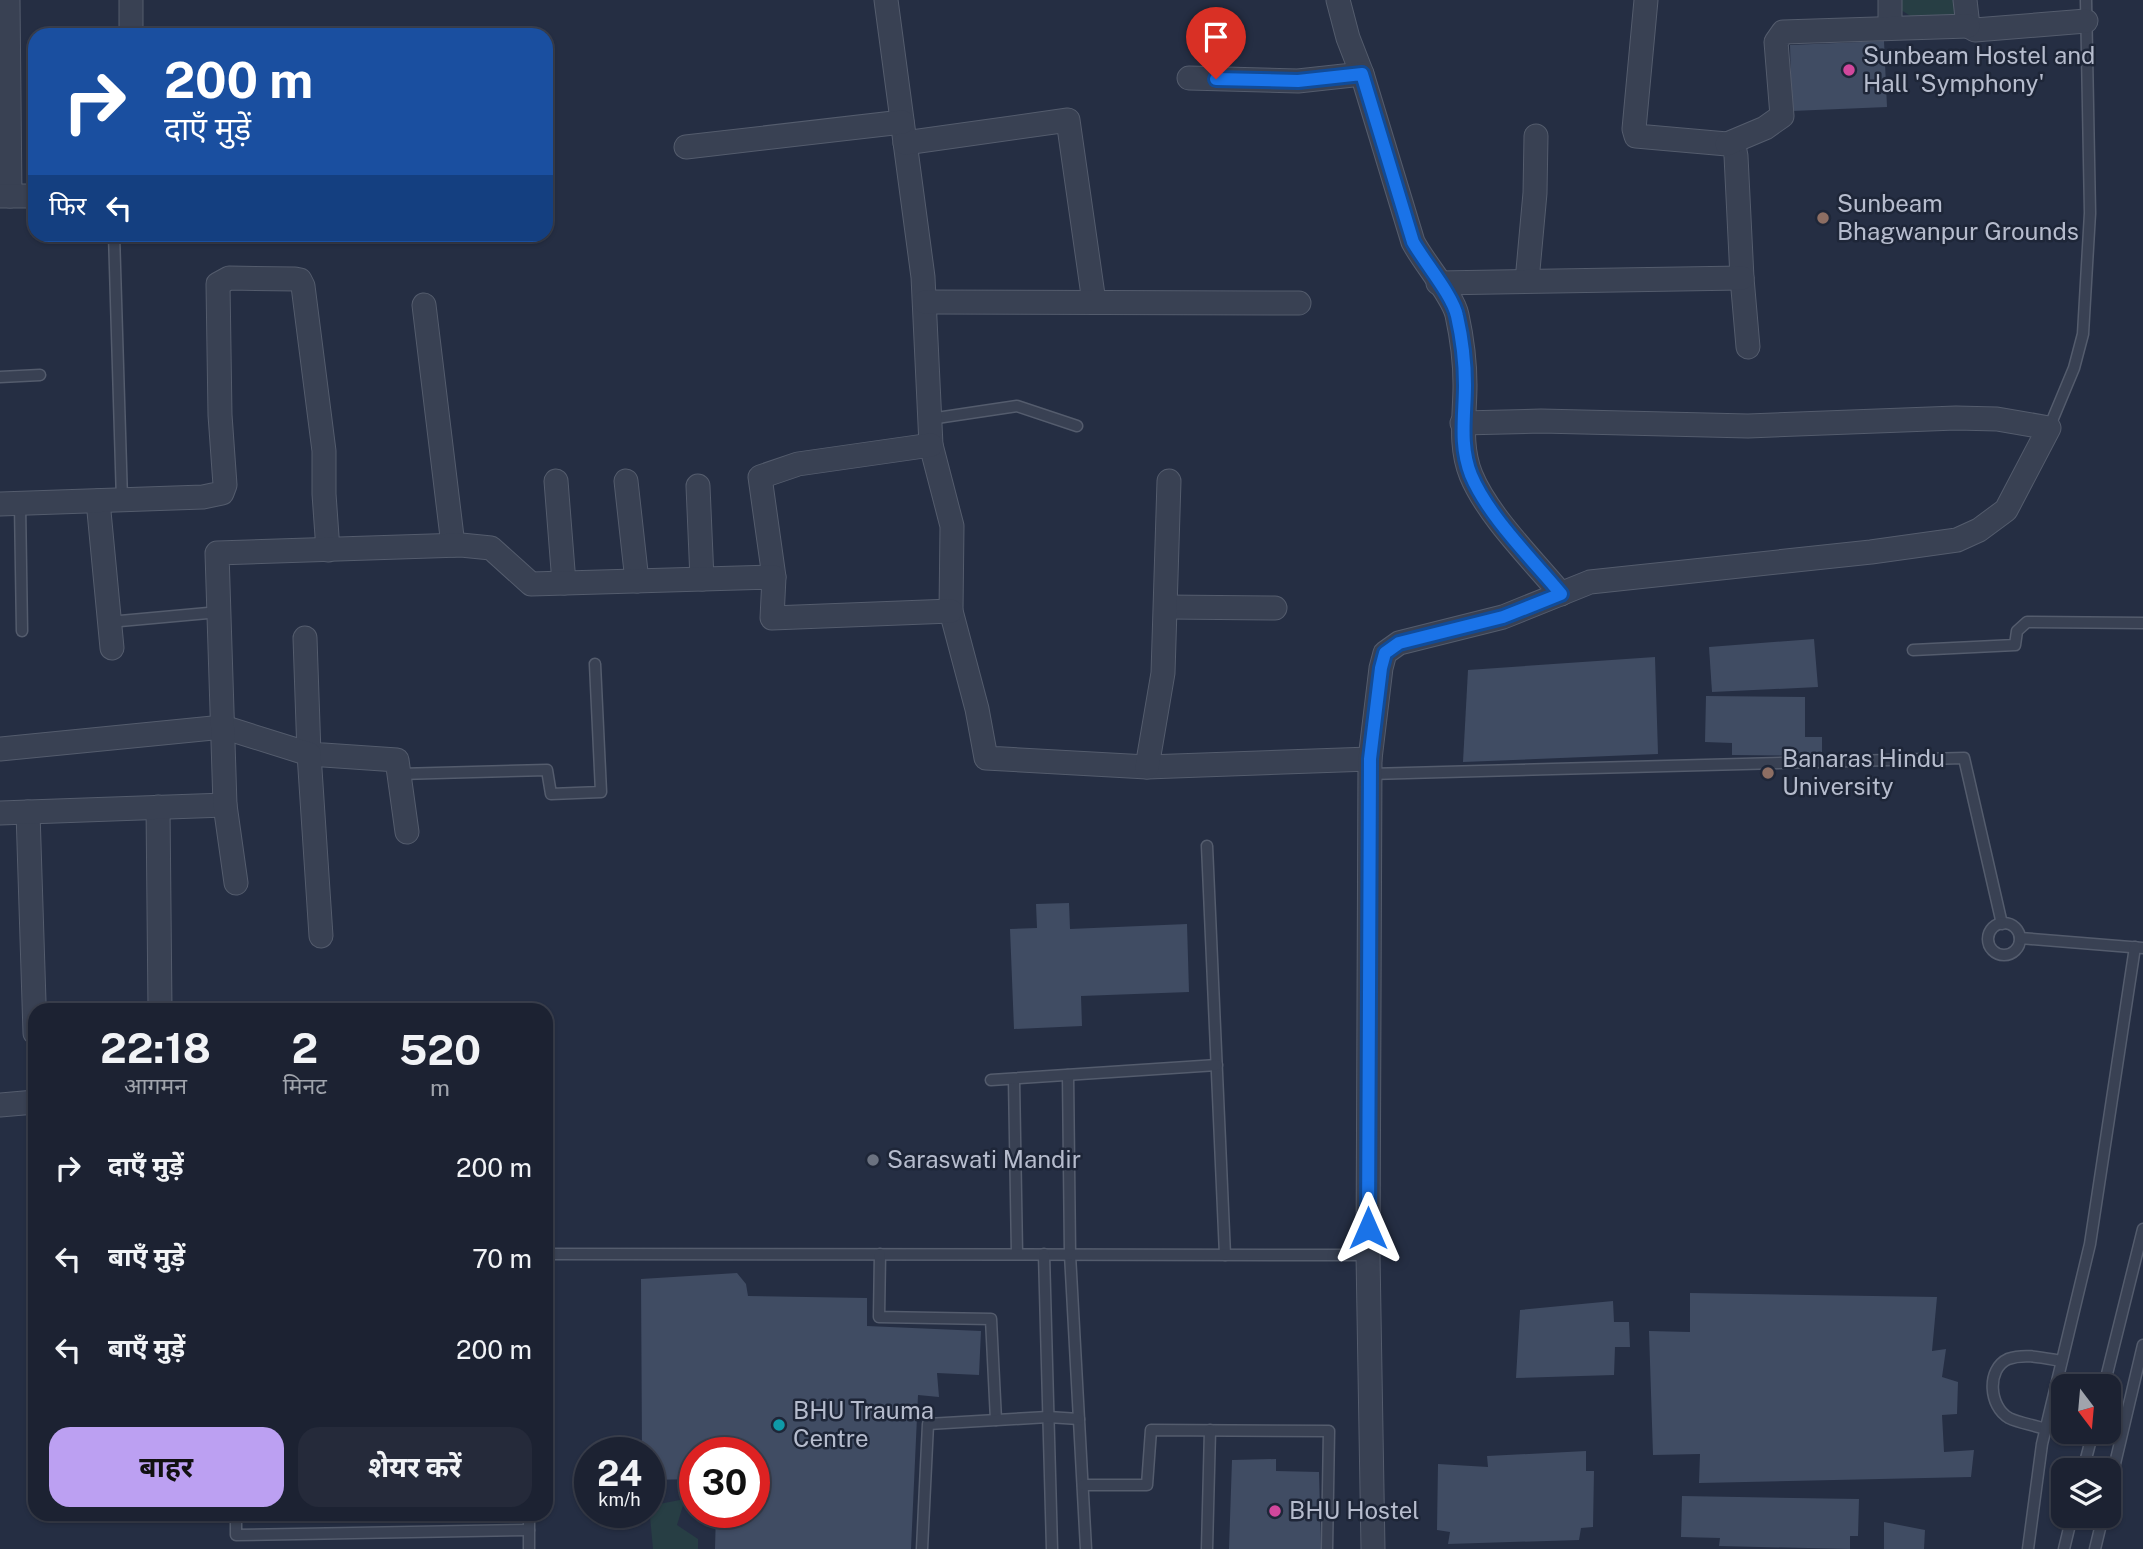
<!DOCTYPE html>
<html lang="hi">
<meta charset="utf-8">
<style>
:root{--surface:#1c2232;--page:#252a3a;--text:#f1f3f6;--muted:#a0a4ac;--line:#3a3f4d;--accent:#bca0f2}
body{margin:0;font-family:"Public Sans","Noto Sans Devanagari",sans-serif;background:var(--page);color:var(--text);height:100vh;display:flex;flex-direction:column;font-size:26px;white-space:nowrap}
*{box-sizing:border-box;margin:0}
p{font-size:23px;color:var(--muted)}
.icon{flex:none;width:38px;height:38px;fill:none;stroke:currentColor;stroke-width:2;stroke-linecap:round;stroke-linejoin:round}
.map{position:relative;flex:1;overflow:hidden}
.drawer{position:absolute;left:28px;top:1003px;width:525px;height:518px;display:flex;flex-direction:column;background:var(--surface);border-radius:21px;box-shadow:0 2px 5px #0004,0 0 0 2px var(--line)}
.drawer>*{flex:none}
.banner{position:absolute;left:28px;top:28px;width:525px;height:214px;border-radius:21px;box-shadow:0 2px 5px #0004,0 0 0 2px var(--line);background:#1a4fa0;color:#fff;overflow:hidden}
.needle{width:46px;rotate:164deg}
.tools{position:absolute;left:2051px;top:1374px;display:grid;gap:14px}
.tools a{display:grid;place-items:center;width:70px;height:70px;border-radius:14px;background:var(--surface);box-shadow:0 2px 5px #0004,0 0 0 2px var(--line);font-size:35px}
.speed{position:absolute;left:574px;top:1437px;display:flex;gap:14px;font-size:35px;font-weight:700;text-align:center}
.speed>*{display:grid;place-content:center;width:91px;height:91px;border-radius:50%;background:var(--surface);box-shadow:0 2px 5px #0004,0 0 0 2px var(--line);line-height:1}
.speed small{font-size:18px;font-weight:400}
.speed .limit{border:10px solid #d22;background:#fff;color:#111}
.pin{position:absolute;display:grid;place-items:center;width:60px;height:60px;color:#fff;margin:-72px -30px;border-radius:50% 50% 50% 0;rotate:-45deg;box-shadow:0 0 7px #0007}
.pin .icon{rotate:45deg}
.me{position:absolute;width:77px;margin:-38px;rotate:0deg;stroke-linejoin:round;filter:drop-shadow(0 0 5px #0008)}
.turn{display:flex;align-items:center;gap:24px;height:147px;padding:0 21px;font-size:32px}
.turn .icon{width:91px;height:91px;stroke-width:2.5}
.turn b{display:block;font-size:49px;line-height:60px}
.then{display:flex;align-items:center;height:66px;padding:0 21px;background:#0003;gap:14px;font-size:26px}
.eta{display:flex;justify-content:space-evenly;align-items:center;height:119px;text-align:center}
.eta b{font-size:42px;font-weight:700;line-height:49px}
.action{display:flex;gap:14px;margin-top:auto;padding:14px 21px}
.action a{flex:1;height:80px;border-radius:21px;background:var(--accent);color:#111;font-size:28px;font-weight:700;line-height:80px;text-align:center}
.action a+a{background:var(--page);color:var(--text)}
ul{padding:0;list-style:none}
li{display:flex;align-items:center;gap:21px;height:91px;padding:0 21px}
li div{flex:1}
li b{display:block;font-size:26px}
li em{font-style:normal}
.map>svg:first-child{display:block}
.green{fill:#273e44}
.building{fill:#404c63}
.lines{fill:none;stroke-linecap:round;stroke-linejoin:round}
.service-casing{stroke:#545c6d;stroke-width:13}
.minor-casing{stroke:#545c6d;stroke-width:25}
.service{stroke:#394153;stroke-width:10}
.minor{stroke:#394153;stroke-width:23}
.route-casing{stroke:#114b97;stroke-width:18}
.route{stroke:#1a73e8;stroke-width:12}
.hotel-dot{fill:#d1479c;stroke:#1e2638;stroke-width:2.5}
.education-dot{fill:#8d6e63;stroke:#1e2638;stroke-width:2.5}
.worship-dot{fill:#6b7280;stroke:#1e2638;stroke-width:2.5}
.culture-dot{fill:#0f9aa8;stroke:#1e2638;stroke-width:2.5}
.labels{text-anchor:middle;stroke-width:5;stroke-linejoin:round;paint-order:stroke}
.poi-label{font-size:24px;fill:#b6bccd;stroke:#1e2638;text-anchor:start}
</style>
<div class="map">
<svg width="2143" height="1549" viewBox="0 0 2143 1549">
<rect width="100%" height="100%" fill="#252e43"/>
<g class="green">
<path d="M1901 0H1963V16L1912 17 1901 10Z"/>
<path d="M685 1499 677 1525 698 1539V1549H653L649 1506Z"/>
</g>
<g class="building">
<path d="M1884 41 1887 107 1792 111 1790 45Z"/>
<path d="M1814 639 1818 687 1712 692 1709 647Z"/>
<path d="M1655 657 1658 754 1463 762 1468 670Z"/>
<path d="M1706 696 1805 697V737H1822V756L1732 755V743L1705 742Z"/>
<path d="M1069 903 1070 929 1187 924 1189 992 1081 996 1082 1026 1014 1029 1010 929 1037 928 1036 904Z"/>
<path d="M737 1273 746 1284 748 1296 867 1298V1326L981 1331 979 1375 937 1373 939 1397 918 1395 911 1549H715L716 1512H754V1452H695V1479L649 1480V1452H642L641 1279Z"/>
<path d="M1690 1293 1937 1297 1932 1351 1946 1349 1942 1377 1958 1382 1957 1414 1942 1415 1944 1452 1974 1450 1971 1477 1699 1483 1700 1454 1653 1455 1649 1331 1690 1332Z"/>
<path d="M1613 1301 1614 1322H1629L1630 1347H1615L1614 1375 1516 1378 1520 1310Z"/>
<path d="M1586 1451V1471H1594L1593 1527 1581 1528 1579 1540 1448 1544 1450 1532 1437 1530 1438 1464 1488 1467 1487 1456Z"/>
<path d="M1276 1459V1471L1319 1472 1321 1549H1229L1232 1460Z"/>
<path d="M1682 1496 1859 1499 1858 1536H1850V1549L1719 1546 1720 1538 1681 1537Z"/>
<path d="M1884 1522 1925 1530 1924 1549H1884Z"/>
</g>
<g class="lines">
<g class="service-casing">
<g id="service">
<path d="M114 234 122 500"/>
<path d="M0 377 40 375"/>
<path d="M930 419 1017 406 1077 426"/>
<path d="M2049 428 2074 368 2083 334 2090 213 2086 0"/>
<path d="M20 504 22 631"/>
<path d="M109 622 219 612"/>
<path d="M1913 650 2015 645 2017 631 2027 622 2143 623"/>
<path d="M399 774 547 770 551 794 601 792 595 664"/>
<path d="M1370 774 1964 758 2002 924"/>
<path d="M1207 846 1225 1255"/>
<circle cx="2004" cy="939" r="16"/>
<path d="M2020 938 2143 948"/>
<path d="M1068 1075 1070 1254 1086 1549"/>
<path d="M1014 1079 1017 1254"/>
<path d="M991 1080 1217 1065"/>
<path d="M546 1254 1368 1255"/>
<path d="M880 1254 879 1317 991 1319 996 1420"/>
<path d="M1044 1254 1052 1549"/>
<path d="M2104 1386 2143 1229"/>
<path d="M2045 1429C2034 1425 2019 1423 2009 1418 1989 1407 1986 1369 2008 1359 2025 1353 2044 1358 2061 1361"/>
<path d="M2083 1470 2093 1432"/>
<path d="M1083 1485H1147L1151 1430 1329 1431 1327 1549"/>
<path d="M2109 1489 2143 1345"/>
<path d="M236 1514V1535L529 1530"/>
<path d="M529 1549V1514"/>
<path d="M922 1549 928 1424 1048 1417 1079 1419"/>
<path d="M1207 1549 1210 1430"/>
<path d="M2028 1549 2042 1444 2090 1244 2135 947"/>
<path d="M2064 1549 2072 1516"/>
<path d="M2095 1549 2103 1516"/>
</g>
</g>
<g class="minor-casing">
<g id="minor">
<path d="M8 0 10 196"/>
<path d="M131 0V35"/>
<path d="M886 0 923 277 931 445 952 526 951 611 977 709 986 758 1147 767 1370 759"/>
<path d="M1338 0 1348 38 1362 74 1413 242C1424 263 1453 296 1457 315 1462 338 1465 361 1465 385 1465 415 1459 445 1471 475 1488 516 1532 559 1561 594"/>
<path d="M1646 0 1634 129 1636 136 1727 144 1734 146 1736 156 1742 278 1748 347"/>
<path d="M1965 0 1968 26 1975 30 2086 21"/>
<path d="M1890 28V0"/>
<path d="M1189 78 1298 81 1362 74"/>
<path d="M905 143 1068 120 1094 302"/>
<path d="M1727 144 1765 128 1782 116 1776 42 1783 32 1968 26"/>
<path d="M686 147 902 122"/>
<path d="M0 196H35"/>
<path d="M1527 281 1535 193 1536 136"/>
<path d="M1438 283 1742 278"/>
<path d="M925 302 1299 303"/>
<path d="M424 305 453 545"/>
<path d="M556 481 564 583"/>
<path d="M626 481 637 581"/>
<path d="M698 486 702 579"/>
<path d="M98 501 112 648"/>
<path d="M0 504 203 497 222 493 225 485 220 415 218 284 229 278 295 279 300 280 303 286 324 451V494L328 550"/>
<path d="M774 577 760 477 798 464 931 445"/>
<path d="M1166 607 1275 608"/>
<path d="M305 638 309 754 397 760 407 832"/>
<path d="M0 749 223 727 309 754 321 936"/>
<path d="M1147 767 1163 673 1169 481"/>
<path d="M158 807 160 1010"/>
<path d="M28 812 35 1033"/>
<path d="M0 813 225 805"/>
<path d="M236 883 225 805 217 553 461 545 491 548 531 584 774 577 772 618 951 611"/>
<path d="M0 1105 35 1102"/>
<path d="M1373 1549 1368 1255 1370 759 1381 668 1385 653 1399 643 1503 617 1590 582 1871 552 1957 540 1979 530 2006 510 2049 428 1997 419 1956 418 1748 426 1541 421 1462 423"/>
</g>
</g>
<use href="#service" class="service"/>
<use href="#minor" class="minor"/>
</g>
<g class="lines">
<g class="route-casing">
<path id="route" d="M1216 79 1298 81 1362 74 1413 242C1425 263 1453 296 1457 316 1462 338 1465 361 1465 385 1465 415 1459 445 1471 475 1488 516 1532 559 1561 594L1503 617 1399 643 1385 653 1381 668 1370 759 1368 1228"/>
</g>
<use href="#route" class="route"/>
</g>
<g class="hotel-dot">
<circle cx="1849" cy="70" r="7"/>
<circle cx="1275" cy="1511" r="7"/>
</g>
<g class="education-dot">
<circle cx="1823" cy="218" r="7"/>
<circle cx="1768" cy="773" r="7"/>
</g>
<circle class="worship-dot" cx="873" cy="1160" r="7"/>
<circle class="culture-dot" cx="779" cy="1425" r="7"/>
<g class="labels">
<g class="poi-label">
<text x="1863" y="64">Sunbeam Hostel and<tspan x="1863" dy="28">Hall 'Symphony'</tspan></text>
<text x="1837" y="212">Sunbeam<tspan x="1837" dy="28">Bhagwanpur Grounds</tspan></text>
<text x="1782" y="767">Banaras Hindu<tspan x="1782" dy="28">University</tspan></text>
<text x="887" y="1168">Saraswati Mandir</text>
<text x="793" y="1419">BHU Trauma<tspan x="793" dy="28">Centre</tspan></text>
<text x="1289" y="1519">BHU Hostel</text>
</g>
</g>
</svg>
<div class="tools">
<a><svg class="needle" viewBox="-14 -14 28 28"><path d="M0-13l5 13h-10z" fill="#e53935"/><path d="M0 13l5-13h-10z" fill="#a0a4ac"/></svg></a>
<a><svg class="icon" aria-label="layers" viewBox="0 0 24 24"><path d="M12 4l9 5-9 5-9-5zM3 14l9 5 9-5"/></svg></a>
</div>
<div class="speed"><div>24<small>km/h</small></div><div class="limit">30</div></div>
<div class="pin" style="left:1216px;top:79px;background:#d93025"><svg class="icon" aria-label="arrive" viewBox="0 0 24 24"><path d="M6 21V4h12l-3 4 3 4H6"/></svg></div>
<svg class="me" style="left:1368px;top:1228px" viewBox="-20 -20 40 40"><path d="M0-17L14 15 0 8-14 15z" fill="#1a73e8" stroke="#fff" stroke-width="4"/></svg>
<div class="banner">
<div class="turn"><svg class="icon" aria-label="right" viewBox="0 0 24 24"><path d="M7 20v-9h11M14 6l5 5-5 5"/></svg><div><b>200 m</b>दाएँ मुड़ें</div></div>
<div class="then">फिर<svg class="icon" aria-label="left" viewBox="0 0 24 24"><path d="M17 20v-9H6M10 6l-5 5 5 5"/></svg></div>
</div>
<section class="drawer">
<div class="eta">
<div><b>22:18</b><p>आगमन</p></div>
<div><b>2</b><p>मिनट</p></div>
<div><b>520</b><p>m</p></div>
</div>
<ul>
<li><svg class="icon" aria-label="right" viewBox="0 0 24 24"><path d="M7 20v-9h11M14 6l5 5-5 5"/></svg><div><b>दाएँ मुड़ें</b></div><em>200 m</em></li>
<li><svg class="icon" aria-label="left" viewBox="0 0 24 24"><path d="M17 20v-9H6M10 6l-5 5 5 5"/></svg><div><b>बाएँ मुड़ें</b></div><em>70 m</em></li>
<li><svg class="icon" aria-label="left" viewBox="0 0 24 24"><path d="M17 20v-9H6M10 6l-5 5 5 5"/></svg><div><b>बाएँ मुड़ें</b></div><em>200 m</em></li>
</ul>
<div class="action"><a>बाहर</a><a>शेयर करें</a></div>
</section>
</div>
